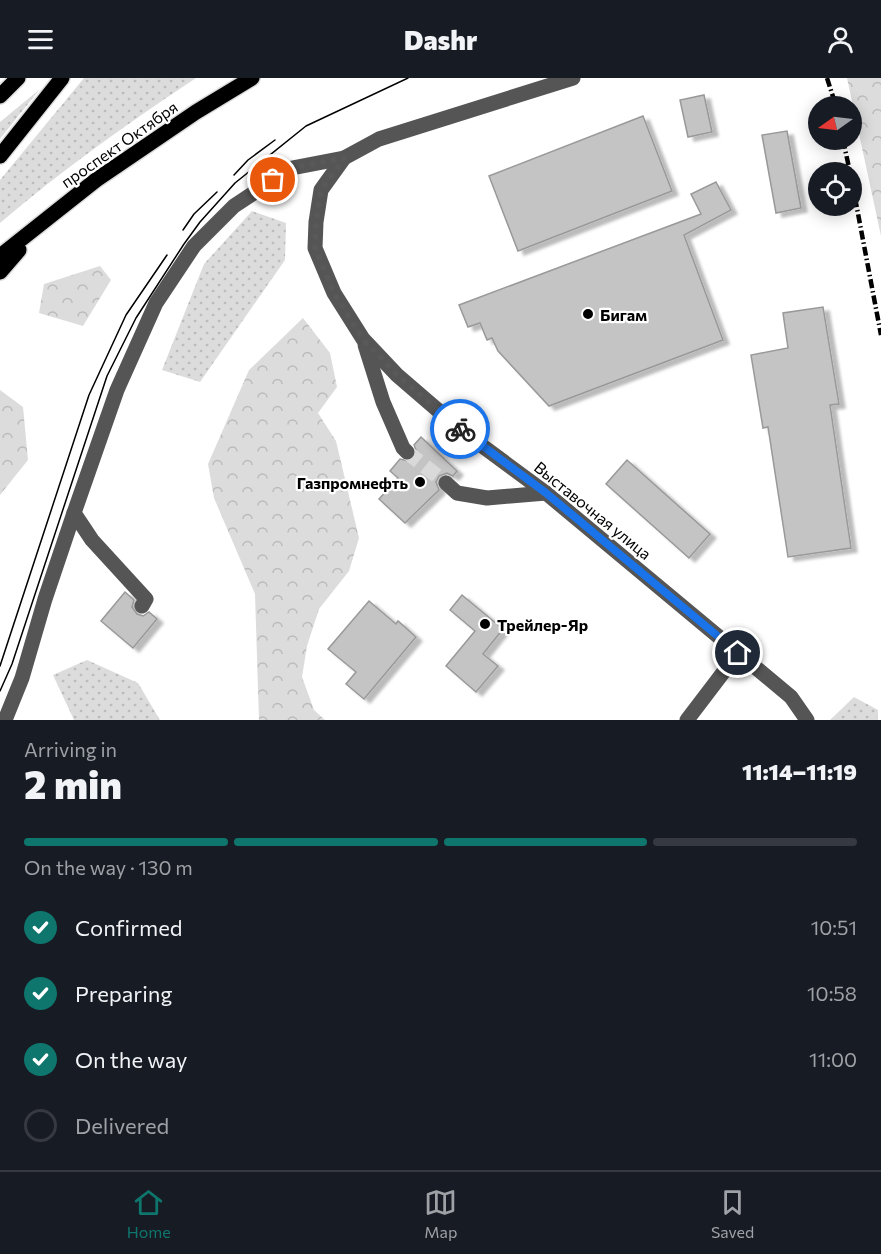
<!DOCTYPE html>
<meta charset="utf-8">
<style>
body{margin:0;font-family:Commissioner,sans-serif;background:#20242c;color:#f1f3f6;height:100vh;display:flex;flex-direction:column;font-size:22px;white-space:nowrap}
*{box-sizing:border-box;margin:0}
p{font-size:20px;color:#9ea1a6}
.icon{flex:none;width:33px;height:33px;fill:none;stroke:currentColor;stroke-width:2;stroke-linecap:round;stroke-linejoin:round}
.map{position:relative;height:642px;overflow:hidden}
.side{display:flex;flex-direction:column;background:#171b24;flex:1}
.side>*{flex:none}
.needle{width:39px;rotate:256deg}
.fabs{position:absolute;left:808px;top:18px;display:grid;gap:12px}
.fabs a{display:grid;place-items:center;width:54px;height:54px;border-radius:50%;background:#171b24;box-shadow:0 3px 15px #0003;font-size:30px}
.pin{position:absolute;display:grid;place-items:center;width:51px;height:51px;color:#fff;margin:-26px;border:3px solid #fff;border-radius:50%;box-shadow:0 2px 6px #0007}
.courier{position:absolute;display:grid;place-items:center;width:60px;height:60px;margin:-30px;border:4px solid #1a73e8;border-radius:50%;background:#fff;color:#222;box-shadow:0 2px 8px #0007}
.head em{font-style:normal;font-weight:800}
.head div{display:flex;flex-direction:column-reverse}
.head{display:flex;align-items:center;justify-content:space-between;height:102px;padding:0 24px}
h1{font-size:39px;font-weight:800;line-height:45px}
.bar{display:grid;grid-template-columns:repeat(4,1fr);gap:9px 6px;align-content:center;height:72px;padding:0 24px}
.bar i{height:8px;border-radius:4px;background:#363941}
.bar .current{background:#0f766e}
.bar p{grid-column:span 4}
ol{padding:0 24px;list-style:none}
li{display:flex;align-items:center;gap:18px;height:66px}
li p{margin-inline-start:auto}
li .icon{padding:6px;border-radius:50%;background:#0f766e;color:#fff;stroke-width:4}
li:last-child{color:#9ea1a6}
li i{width:33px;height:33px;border:3px solid #363941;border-radius:50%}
header{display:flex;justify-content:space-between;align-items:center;height:78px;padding:0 24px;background:#171b24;font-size:27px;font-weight:800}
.tab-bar{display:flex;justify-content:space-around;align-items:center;height:84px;border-top:2px solid #363941;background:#171b24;font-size:16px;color:#9ea1a6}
.tab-bar a{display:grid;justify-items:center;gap:3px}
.tab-bar .current{color:#0f766e}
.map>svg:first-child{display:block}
</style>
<header><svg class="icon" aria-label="menu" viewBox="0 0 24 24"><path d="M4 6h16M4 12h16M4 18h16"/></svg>Dashr<svg class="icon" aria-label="person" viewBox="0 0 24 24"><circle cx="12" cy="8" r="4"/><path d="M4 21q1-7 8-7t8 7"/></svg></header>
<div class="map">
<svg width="881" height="642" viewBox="0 0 881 642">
<defs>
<pattern id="green-dots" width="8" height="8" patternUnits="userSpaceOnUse" patternTransform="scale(1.5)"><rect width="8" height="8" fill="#dcdcdc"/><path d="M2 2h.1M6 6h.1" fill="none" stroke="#bbb" stroke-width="1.8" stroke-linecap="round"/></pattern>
<pattern id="forest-crowns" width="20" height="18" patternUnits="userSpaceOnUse" patternTransform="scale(1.5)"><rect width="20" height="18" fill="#dcdcdc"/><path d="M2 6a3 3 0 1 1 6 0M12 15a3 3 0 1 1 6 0" fill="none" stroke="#bbb"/></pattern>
<filter id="shadow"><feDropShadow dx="6" dy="4" stdDeviation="1.5" flood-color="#0004"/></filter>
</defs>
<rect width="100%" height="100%" fill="#fff"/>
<g fill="url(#green-dots)">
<path d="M 84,0 L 196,0 C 128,45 62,92 0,145 L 0,102 Z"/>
<polygon points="40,11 0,61 0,44"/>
<polygon points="252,133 286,145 285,182 200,304 162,292 204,186"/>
<polygon points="87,582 138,605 160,642 74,642 53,597"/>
<polygon points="854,619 878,632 878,642 830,642"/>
</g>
<g fill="url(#forest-crowns)">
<polygon points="847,0 881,0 881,158"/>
<polygon points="100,188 111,202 83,248 39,235 44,206"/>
<polygon points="303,240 330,275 337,309 318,335 336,363 359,460 349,493 319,531 307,568 302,599 314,632 325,642 259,642 255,516 214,420 208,386 249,292"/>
<polygon points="0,312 23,329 28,382 0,417"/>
</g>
<g fill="#c4c4c4" stroke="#999" stroke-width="1.5" filter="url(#shadow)">
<polygon points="704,17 712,54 688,59 680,22"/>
<polygon points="643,38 672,113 518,173 489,98"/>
<polygon points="787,53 801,130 776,135 762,57"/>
<polygon points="716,104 731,132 684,157 723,262 549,328 498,273 492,260 487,262 480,245 468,249 459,227 701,136 691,116"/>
<polygon points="823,229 839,326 830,327 851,470 788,479 768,349 763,350 751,277 788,270 783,235"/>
<polygon points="421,359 457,393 453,398 447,395 439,398 436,404 439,412 405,445 379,421 398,400 390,393 400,381 409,383 414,380 416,372 414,367"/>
<polygon points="627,382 710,456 689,480 606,406"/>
<polygon points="125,514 134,522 132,529 137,536 143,538 149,534 157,541 133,570 101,543"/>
<polygon points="462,517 503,551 483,576 498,588 476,614 446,588 475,553 450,532"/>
<polygon points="369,523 396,546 398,543 416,559 364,621 346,606 356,594 328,571"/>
</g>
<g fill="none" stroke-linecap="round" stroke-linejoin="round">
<polyline stroke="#d9d9d9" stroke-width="15" stroke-dasharray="15 8" stroke-linecap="butt" points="407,374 446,405"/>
<g stroke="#dbdbdb" stroke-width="18">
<g id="major">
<polyline points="0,18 18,0"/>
<polyline points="0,78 62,0"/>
<polyline points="0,178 96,102 196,34 252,0"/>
<polyline points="0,194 19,172"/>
</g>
</g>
<g stroke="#555" stroke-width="15">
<polyline points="573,0 379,61 344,80 321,112 316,144 315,170 334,215 363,261 397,297 462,353 546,415 791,619 807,642"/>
<polyline points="365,267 383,324 403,370 407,374"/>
<polyline points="446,405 457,415 487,420 546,415"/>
<polyline points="142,528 146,521 92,462 74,435 117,312 156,225 194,168 234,128 292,90 344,80"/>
<polyline points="5,642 22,600 45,521 74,435"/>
<polyline points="687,642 738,575"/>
</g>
<use href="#major" stroke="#000" stroke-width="15"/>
<g stroke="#000" stroke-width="1.5">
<polyline points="234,97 248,82 275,62"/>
<polyline points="183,152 194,136 217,114"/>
<polyline points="0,588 89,317 126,237 167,177"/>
<polyline points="0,613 12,586 107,298 136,240 184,166 200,144 235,105 306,48 408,0"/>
</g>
<g stroke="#000" stroke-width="4.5" stroke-dasharray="9 3 1.5 3" stroke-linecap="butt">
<polyline points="827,0 836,28"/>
<polyline points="843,62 850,94"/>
<polyline points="852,104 881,257"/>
</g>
</g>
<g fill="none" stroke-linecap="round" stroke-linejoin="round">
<polyline stroke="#595959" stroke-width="6" stroke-dasharray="0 10.8" points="273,102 292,90 344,80 321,112 316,144 315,170 334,215 363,261 397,297 460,351"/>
<polyline stroke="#1a73e8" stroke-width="8" points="460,351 546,415 738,575"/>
</g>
<g fill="#000" stroke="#fff" stroke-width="2">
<circle cx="588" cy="236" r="6"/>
<circle cx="420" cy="404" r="6"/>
<circle cx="485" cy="546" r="6"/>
</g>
<g text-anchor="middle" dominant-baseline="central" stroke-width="4.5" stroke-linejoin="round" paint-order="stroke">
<g font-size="16" fill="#000" stroke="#fff">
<text transform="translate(119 66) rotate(-35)">проспект Октября</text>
<text transform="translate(593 432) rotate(39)">Выставочная улица</text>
</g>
<g font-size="16" font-weight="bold" fill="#000" stroke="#fff" text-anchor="start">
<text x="600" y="236">Бигам</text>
<text x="408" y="404" text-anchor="end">Газпромнефть</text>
<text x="497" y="546">Трейлер-Яр</text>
</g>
</g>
</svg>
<div class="fabs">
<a><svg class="needle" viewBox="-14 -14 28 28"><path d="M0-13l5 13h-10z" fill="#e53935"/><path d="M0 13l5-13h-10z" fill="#9ea1a6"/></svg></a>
<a><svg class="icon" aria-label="locate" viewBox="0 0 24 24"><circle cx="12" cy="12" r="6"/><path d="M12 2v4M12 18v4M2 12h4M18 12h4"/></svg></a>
</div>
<div class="pin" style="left:273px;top:102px;background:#ea580c"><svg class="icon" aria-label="bag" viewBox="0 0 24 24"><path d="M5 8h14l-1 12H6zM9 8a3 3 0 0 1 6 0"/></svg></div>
<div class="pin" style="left:738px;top:575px;background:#1f2937"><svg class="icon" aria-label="home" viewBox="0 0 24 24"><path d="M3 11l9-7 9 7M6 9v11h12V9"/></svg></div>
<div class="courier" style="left:460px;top:351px"><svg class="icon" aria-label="bike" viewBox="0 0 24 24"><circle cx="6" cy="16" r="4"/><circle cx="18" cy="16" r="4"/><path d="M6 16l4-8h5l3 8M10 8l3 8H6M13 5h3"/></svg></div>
</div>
<section class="side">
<div class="head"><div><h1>2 min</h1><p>Arriving in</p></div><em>11:14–11:19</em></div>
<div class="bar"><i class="current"></i><i class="current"></i><i class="current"></i><i></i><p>On the way · 130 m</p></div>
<ol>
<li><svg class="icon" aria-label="check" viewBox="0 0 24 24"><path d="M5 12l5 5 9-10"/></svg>Confirmed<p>10:51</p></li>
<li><svg class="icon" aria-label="check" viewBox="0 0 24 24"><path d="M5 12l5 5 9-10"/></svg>Preparing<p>10:58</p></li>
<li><svg class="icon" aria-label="check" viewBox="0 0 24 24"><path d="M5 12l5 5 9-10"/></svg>On the way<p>11:00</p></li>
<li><i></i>Delivered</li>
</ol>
</section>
<nav class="tab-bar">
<a class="current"><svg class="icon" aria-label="home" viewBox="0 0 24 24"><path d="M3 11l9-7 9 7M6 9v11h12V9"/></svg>Home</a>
<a><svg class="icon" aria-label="map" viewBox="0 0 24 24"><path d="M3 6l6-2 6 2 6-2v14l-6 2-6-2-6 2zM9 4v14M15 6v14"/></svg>Map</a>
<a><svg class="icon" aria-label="saved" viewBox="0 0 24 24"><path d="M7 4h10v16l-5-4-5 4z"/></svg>Saved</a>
</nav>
